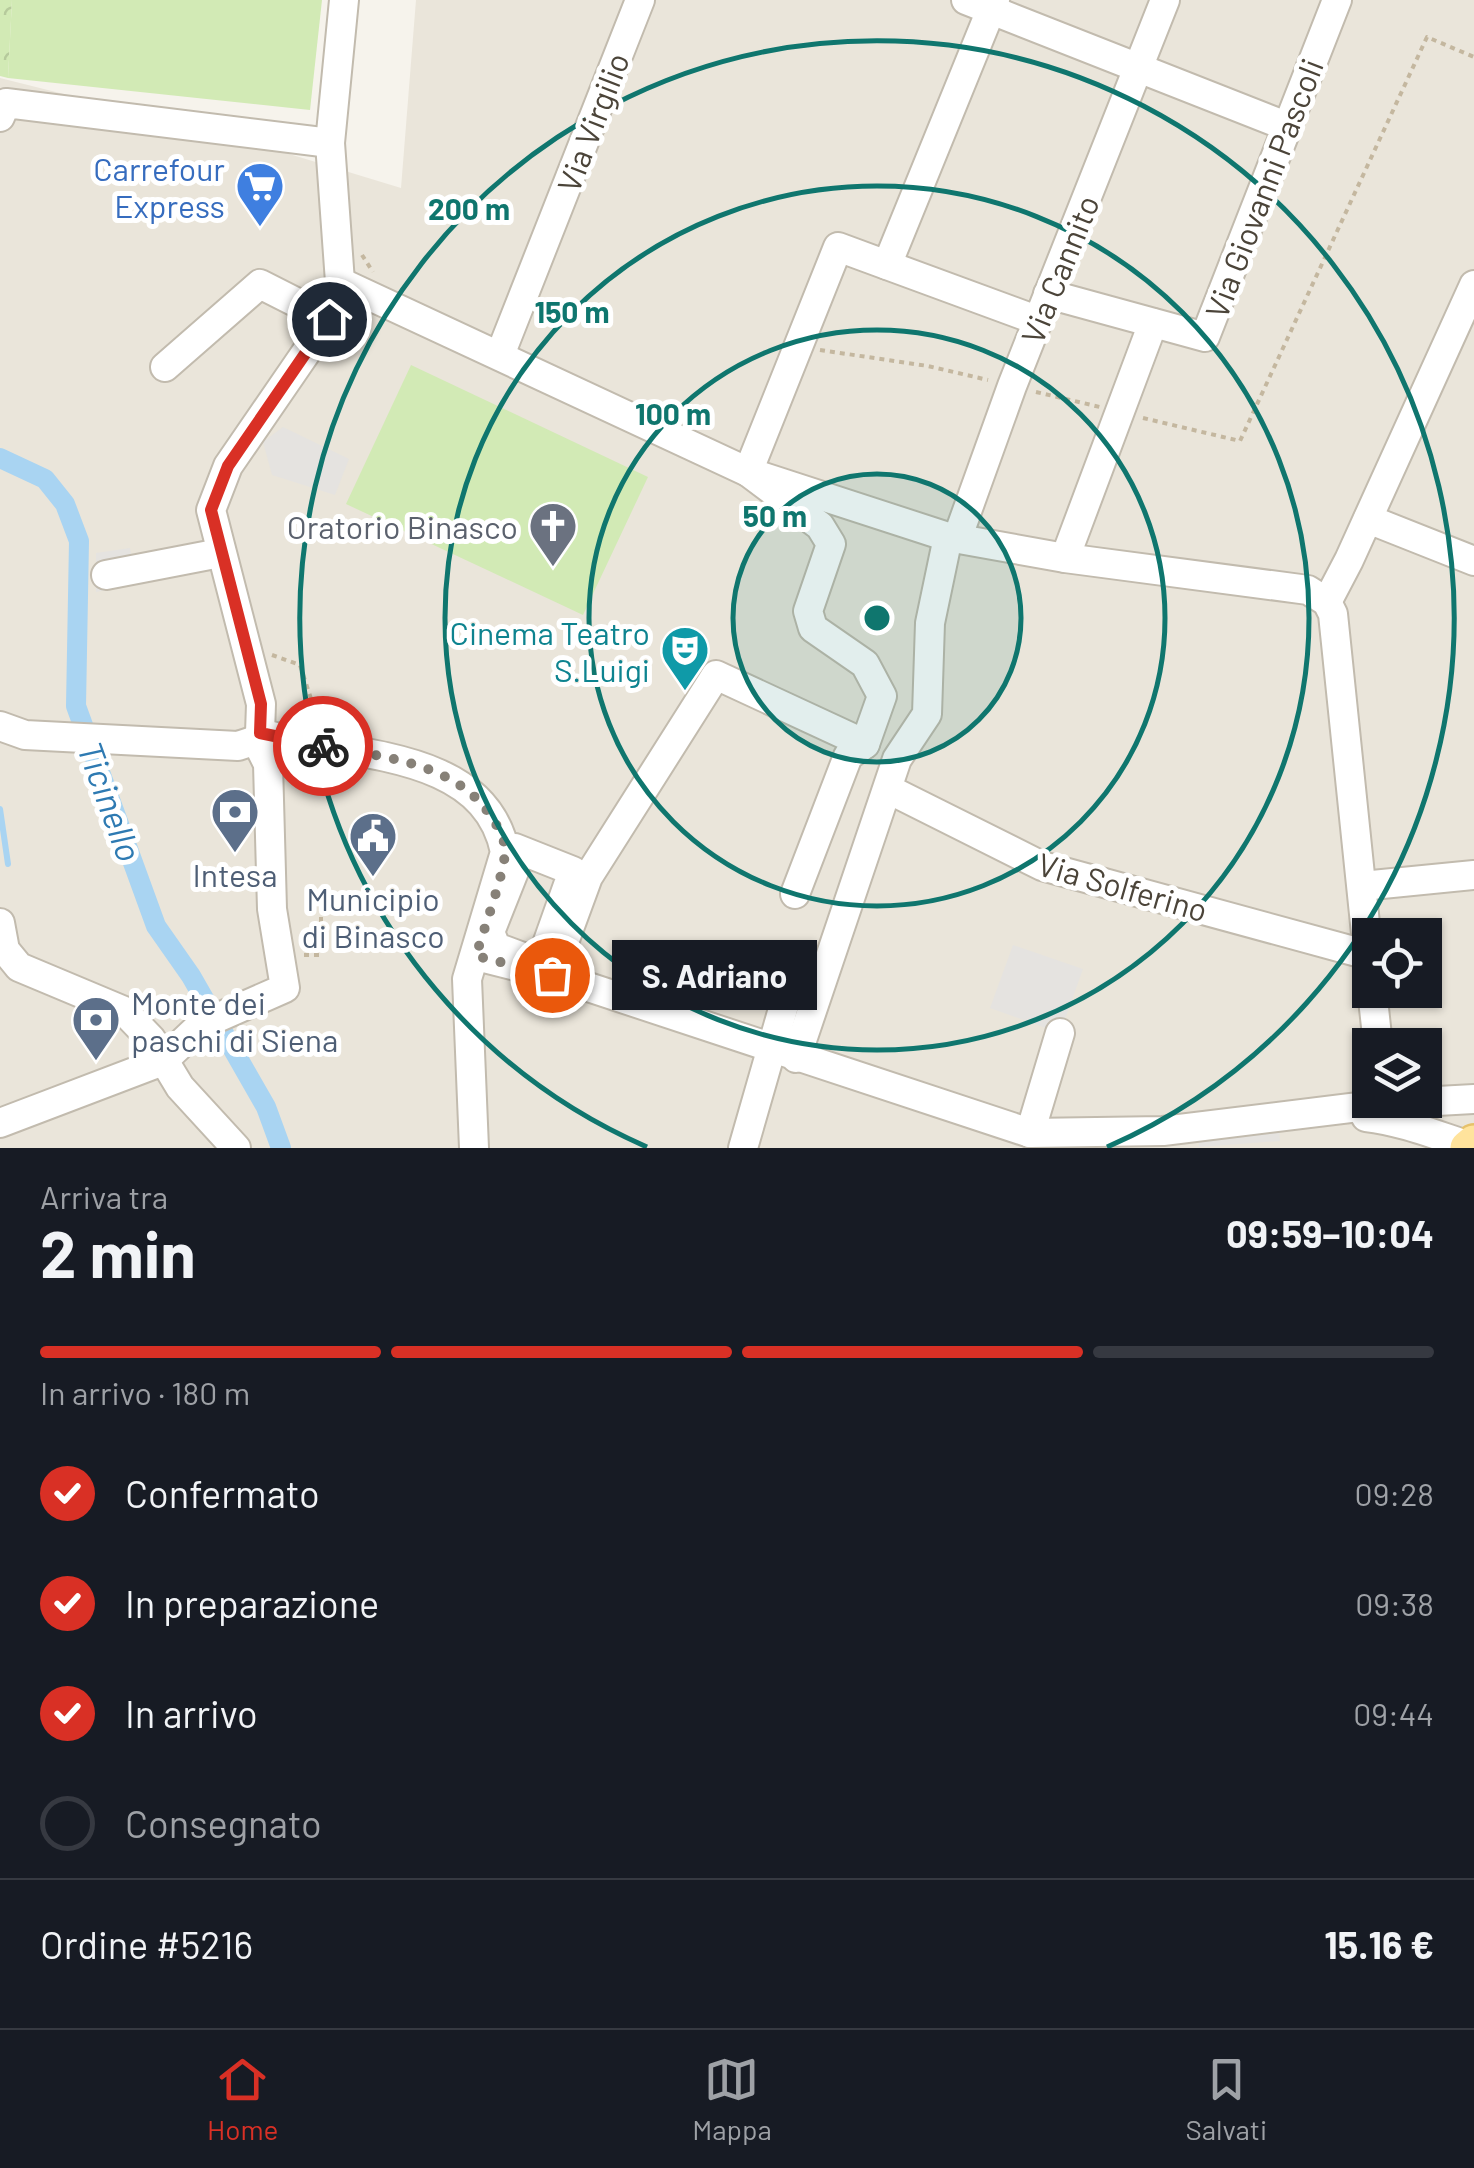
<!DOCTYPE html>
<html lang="it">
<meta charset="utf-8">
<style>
body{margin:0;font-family:Barlow,sans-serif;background:#20242c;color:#f1f3f6;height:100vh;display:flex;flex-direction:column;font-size:38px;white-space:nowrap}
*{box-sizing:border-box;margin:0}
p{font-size:32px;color:#9ea1a6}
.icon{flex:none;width:55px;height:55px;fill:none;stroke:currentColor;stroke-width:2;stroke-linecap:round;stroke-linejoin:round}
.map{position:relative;height:1148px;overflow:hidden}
.sheet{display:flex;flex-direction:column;background:#171b24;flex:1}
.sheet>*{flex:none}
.controls{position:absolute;left:1352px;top:918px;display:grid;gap:20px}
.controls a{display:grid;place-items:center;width:90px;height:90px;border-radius:0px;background:#171b24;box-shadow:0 2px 8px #0004;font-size:50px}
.pin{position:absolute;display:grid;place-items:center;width:85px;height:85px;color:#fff;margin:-42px;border:5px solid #fff;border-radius:50%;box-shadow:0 2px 10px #0007}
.courier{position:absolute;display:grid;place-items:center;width:100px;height:100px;margin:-50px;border:8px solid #d93025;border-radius:50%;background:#fff;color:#222;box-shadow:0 2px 12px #0007}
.bubble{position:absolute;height:70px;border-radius:0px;background:#171b24;box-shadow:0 2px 8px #0004;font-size:32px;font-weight:700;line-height:70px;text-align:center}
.headline em{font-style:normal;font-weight:700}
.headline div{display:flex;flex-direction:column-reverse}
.headline{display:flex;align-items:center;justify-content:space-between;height:170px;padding:0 40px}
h1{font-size:65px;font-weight:700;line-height:75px}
.bar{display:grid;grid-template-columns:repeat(4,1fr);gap:15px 10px;align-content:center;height:120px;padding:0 40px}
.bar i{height:12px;border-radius:8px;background:#363941}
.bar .on{background:#d93025}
.bar p{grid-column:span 4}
.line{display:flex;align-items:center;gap:25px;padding:0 40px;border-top:2px solid #363941}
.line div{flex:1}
ol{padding:0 40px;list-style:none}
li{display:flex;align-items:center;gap:30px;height:110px}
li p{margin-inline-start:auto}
li .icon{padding:10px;border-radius:50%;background:#d93025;color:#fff;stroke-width:4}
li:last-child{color:#9ea1a6}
li i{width:55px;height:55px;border:5px solid #363941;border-radius:50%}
.dock{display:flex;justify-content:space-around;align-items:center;height:140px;border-top:2px solid #363941;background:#171b24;font-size:28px;color:#9ea1a6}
.dock a{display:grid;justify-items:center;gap:5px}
.dock .on{color:#d93025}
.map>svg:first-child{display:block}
</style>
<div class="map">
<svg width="1474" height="1148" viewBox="0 0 1474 1148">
<defs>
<pattern id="forest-crowns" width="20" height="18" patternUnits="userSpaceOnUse" patternTransform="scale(2.5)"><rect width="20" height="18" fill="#d2eab5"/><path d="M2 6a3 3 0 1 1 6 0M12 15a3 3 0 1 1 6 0" fill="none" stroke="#b6ca9c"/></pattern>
</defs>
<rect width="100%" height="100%" fill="#f6f3ec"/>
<path fill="#eae5da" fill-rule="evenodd" d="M 416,0 L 1474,0 L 1474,1123 L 1441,1148 L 0,1148 L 0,78 L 227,135 L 401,188 ZM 1370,935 L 1425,935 L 1425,990 L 1370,990 ZM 1370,1045 L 1425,1045 L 1425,1100 L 1370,1100 Z"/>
<polygon fill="url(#forest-crowns)" points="0,0 12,0 8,78 0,76"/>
<g fill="#d2eab5">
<polygon points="12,0 322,0 310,110 8,78"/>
<polygon points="411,365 648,477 583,615 346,504"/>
</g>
<g fill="#e5e3e0">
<polygon points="283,427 349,459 335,495 272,475 263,442"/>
<polygon points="130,548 133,564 184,554 185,574 96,592 96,553"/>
<polygon points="1013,945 1083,969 1060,1033 990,1008"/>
<polygon points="1279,1127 1280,1141 1199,1147 1198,1133"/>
</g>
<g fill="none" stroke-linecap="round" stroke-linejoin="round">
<polyline stroke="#a9d4f2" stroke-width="6" points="0,809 8,864"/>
<polyline stroke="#a9d4f2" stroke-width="20" points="0,458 45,479 65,504 79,541 76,706 156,926 191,976 266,1107 281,1148"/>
<g stroke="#c2bbae" stroke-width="32">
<g id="minor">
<polyline points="966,0 1286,126"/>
<polyline points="0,117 6,103 330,143"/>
<polyline points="887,265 995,0"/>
<polyline points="340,282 748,472 948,537 1065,558 1308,590 1327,602 1333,614 1370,972"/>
<polyline points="1048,294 1205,337 1337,0"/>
<polyline points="500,355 640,0"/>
<polyline points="165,367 260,284 329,319"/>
<polyline points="1368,519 1474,561"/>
<polyline points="957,539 1012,386 1165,0"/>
<polyline points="1065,558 1153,323"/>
<polyline points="106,575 220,553"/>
<polyline points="1327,602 1349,560 1474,285"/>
<polyline points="0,726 25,735 238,746 256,740"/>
<path d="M 260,733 C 341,757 484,746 505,852 L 467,979 L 474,1148"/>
<polyline points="256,740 260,733 261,704 211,510 228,466 329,319 340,282 330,143 344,0"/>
<polyline points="888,789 1042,866 1368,955"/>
<polygon points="515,848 573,871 546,947 554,950 547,966 496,947 490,932 515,869"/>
<polyline points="1362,886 1474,875"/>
<polyline points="795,894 848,756 865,744 882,696 865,664 813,628 808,611 831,544 820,526 748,472 838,247 1039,321"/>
<polyline points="0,923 5,950 19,967 124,1011 151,1039 180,1087 236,1148"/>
<polyline points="476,956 552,975 1030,1133 1163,1131 1383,1104 1474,1099"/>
<polyline points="552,975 588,877 716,675 865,744"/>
<polyline points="1372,990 1378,1045"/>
<polyline points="796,1058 897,759 927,714 930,623 948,537"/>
<path d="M 1366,1117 C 1401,1121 1436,1135 1470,1146"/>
<polyline points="0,1123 163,1061 201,1025 285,988 272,909 268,764 256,740"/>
<polyline points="1030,1133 1060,1033"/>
<polyline points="743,1148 785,1002"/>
</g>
</g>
<g stroke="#e6c16a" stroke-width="40">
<polyline id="major" points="1468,1148 1474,1143"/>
</g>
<g stroke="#c4b79f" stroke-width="4" stroke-dasharray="5 5" stroke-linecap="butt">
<polyline points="362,255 373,272"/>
<polyline points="820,350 928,366 988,380"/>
<polyline points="1036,392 1100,407"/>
<polyline points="1143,418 1240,441 1427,37 1474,57"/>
<polyline points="272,655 300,665 319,723"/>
<polyline points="304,955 321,955 321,906"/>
</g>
<use href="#minor" stroke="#fff" stroke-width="28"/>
<use href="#major" stroke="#ffe39c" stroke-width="35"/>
</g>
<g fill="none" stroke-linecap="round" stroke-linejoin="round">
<path stroke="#878178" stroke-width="10" stroke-dasharray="0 18" d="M 323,746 C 380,756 456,763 490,815 C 497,826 505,837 505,851 C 505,872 483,931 476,956 L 552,975"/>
<polyline stroke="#d93025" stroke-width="12" points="323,746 260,733 261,704 211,510 228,466 329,319"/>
</g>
<circle cx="877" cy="618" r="144" fill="#0f766e" fill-opacity=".12"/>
<g fill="none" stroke="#0f766e" stroke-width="5">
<circle cx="877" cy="618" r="144"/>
<circle cx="877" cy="618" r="288"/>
<circle cx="877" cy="618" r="432"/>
<path d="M647 1147A577 577 0 1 1 1107 1147"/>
</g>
<defs>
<g id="supermarket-pin" transform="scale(2.5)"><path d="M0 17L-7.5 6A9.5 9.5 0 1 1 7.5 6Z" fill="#3f7fe0" stroke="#fff"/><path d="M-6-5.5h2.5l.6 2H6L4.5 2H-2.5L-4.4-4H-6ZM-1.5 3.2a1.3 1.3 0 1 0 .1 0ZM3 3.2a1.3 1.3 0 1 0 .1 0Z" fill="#fff"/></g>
<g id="church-pin" transform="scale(2.5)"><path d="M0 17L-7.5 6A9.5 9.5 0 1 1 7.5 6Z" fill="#6b7280" stroke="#fff"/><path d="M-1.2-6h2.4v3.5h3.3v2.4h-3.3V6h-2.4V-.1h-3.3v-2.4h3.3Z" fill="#fff"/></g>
<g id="theatre-pin" transform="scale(2.5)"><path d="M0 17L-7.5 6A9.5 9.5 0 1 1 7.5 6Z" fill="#0f9aa8" stroke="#fff"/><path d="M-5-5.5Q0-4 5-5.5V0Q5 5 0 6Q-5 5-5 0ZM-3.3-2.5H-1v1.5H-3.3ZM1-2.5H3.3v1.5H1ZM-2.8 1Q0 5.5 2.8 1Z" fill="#fff"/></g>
<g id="bank-pin" transform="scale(2.5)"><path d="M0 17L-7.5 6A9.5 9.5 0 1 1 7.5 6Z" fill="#5c6f8a" stroke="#fff"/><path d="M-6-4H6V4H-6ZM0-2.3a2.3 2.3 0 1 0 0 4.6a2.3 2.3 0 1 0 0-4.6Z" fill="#fff"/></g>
<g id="civic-pin" transform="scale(2.5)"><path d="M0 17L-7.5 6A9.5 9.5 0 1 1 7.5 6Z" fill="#5c6f8a" stroke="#fff"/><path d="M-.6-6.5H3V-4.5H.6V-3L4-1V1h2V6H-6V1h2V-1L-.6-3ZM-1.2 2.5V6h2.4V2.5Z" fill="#fff"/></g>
</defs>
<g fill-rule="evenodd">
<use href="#supermarket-pin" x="260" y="186"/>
<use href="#church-pin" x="553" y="526"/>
<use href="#theatre-pin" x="685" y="650"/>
<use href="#bank-pin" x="235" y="812"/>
<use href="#civic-pin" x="373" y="836"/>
<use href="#bank-pin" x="96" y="1020"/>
</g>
<g text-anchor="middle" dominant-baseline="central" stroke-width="10" stroke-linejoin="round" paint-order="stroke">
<g font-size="32" fill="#4b4439" stroke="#fff">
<text transform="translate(592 122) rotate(-69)">Via Virgilio</text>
<text transform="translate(1263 188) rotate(-69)">Via Giovanni Pascoli</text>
<text transform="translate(1059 269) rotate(-68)">Via Cannito</text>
<text transform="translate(1123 886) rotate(16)">Via Solferino</text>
</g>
<g font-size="32" fill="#366cbe" stroke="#fff" text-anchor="end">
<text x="225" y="168">Carrefour<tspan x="225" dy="37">Express</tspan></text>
</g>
<g font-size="32" fill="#5b616d" stroke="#fff" text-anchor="end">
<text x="518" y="526">Oratorio Binasco</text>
</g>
<g font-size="32" fill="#0d838f" stroke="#fff" text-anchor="end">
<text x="650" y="632">Cinema Teatro<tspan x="650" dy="37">S.Luigi</tspan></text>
</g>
<g font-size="32" fill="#4e5e75" stroke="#fff">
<text x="235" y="874">Intesa</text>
<text x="373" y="898">Municipio<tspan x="373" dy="37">di Binasco</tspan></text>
<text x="131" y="1002" text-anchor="start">Monte dei<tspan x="131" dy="37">paschi di Siena</tspan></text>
</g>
<g font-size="35" font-style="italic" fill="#2e7ab2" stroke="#fff">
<text transform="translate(111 801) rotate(70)">Ticinello</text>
</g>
</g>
<circle cx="877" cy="618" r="15" fill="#0f766e" stroke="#fff" stroke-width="5"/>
<g font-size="30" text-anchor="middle" font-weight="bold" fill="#0f766e" stroke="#fff" stroke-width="10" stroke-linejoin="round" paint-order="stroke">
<text x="469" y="220">200 m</text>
<text x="572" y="323">150 m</text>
<text x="673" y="425">100 m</text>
<text x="775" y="527">50 m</text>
</g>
</svg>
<div class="controls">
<a><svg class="icon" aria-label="locate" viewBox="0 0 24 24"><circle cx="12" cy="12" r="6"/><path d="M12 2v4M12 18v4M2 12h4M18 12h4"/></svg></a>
<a><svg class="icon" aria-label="layers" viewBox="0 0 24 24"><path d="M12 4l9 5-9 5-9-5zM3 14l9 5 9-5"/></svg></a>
</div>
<div class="pin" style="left:552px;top:975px;background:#ea580c"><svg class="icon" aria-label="bag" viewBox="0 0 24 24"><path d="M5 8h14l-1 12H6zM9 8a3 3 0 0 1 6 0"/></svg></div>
<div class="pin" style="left:329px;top:319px;background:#1f2937"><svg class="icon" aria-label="home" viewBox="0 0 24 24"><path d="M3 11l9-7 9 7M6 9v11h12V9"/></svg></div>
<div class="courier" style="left:323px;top:746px"><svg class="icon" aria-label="bike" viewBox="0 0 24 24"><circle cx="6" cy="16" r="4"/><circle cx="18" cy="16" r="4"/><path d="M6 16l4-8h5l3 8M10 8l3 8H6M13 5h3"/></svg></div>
<div class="bubble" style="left:612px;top:940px;width:205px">S. Adriano</div>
</div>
<section class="sheet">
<div class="headline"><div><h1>2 min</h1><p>Arriva tra</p></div><em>09:59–10:04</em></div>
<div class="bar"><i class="on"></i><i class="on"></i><i class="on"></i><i></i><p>In arrivo · 180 m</p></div>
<ol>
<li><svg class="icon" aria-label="check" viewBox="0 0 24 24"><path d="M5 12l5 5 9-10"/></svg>Confermato<p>09:28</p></li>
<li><svg class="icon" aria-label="check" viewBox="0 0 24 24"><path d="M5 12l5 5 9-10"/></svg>In preparazione<p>09:38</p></li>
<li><svg class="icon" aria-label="check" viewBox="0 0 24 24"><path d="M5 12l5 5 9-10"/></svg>In arrivo<p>09:44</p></li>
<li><i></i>Consegnato</li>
</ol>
<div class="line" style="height:130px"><div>Ordine #5216</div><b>15.16 €</b></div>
</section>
<nav class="dock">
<a class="on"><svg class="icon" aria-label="home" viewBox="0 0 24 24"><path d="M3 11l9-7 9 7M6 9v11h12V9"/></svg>Home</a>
<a><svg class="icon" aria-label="map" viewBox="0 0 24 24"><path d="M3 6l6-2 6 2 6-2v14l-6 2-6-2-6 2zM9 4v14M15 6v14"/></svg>Mappa</a>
<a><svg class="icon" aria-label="saved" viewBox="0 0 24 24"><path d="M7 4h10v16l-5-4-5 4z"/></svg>Salvati</a>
</nav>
